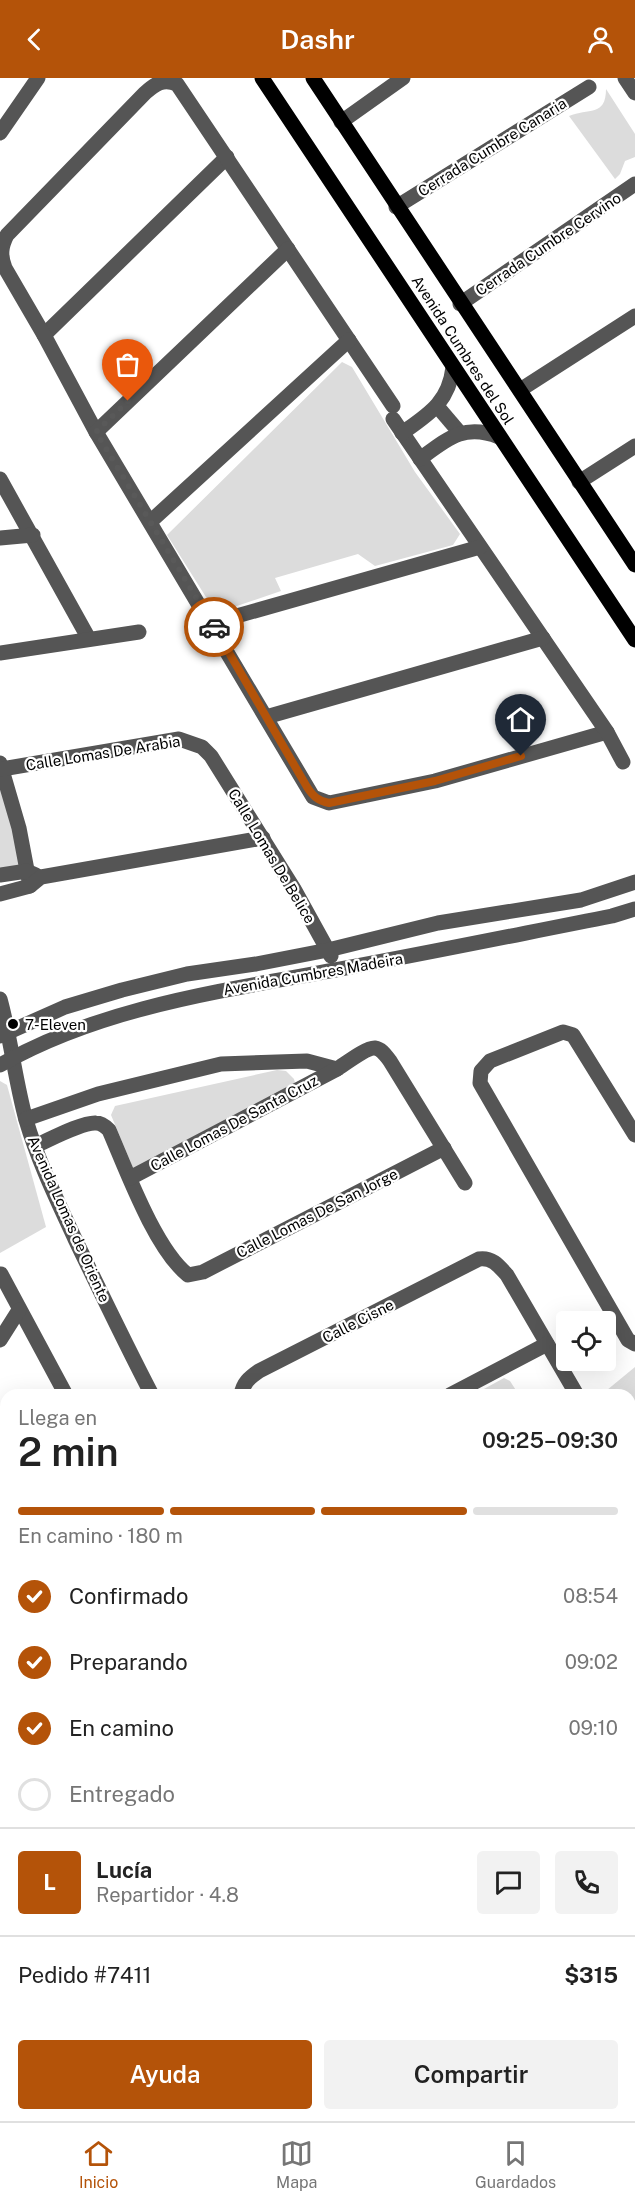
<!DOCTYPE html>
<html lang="es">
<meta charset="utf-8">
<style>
body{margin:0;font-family:"Public Sans",sans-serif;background:#f2f2f2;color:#222;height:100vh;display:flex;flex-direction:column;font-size:22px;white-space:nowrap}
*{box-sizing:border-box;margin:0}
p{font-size:20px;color:#767676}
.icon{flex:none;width:33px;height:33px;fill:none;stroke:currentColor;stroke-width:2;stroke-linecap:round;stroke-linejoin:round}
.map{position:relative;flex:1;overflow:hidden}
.side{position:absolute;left:0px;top:1311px;width:636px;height:732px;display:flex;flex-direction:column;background:#fff;border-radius:18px 18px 0 0;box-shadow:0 6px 24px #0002}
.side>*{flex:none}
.tools{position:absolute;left:556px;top:1233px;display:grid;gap:12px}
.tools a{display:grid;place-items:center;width:60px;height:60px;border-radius:6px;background:#fff;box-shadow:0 6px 24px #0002;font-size:30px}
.pin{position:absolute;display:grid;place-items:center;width:51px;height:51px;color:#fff;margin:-62px -26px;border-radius:50% 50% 50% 0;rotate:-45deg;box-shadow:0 0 6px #0007}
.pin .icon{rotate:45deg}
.courier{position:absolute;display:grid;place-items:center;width:60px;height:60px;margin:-30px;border:4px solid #b45309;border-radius:50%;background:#fff;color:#222;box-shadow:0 2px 8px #0007}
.head em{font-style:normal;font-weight:600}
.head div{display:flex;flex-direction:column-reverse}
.head{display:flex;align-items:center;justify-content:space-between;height:102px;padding:0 18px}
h1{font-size:39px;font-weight:600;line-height:45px}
.bar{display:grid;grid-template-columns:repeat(4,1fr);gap:9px 6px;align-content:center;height:72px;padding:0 18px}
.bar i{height:8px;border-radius:4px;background:#e0e0e0}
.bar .on{background:#b45309}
.bar p{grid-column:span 4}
.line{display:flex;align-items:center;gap:15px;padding:0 18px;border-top:2px solid #e0e0e0}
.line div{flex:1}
.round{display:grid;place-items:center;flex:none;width:63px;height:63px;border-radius:6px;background:#f2f2f2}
ol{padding:0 18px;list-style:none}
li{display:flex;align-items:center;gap:18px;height:66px}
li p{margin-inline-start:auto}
li .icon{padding:6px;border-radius:50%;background:#b45309;color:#fff;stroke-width:4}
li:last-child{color:#767676}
li i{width:33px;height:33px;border:3px solid #e0e0e0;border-radius:50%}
.button{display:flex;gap:12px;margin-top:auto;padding:12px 18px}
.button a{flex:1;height:69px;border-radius:6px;background:#b45309;color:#fff;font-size:24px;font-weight:600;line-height:69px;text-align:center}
.button a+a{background:#f2f2f2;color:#222}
header{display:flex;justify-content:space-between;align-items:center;height:78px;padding:0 18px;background:#b45309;color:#fff;font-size:27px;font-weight:600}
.tab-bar{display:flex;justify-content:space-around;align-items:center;height:84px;border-top:2px solid #e0e0e0;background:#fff;font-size:16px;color:#767676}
.tab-bar a{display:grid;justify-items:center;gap:3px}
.tab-bar .on{color:#b45309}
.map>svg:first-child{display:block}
</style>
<header><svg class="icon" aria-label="back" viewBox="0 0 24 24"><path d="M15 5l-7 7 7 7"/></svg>Dashr<svg class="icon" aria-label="person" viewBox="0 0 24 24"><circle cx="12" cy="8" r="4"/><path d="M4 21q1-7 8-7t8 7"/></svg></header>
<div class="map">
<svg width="635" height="2043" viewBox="0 0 635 2043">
<rect width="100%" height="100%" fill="#fff"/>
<g fill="#dcdcdc">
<path d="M 606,11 L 635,56 L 635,79 L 625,83 L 620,96 L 615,101 L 569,38 C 588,30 606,39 606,11 Z"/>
<polygon points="342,284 352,289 415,394 460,456 453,467 375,488 358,476 275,500 281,513 216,535 167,457"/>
<polygon points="0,685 27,793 0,797"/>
<polygon points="277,992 286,993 294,1001 297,1012 134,1092 111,1037 115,1028"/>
<polygon points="0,1003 7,1007 46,1149 0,1175"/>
<polygon points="635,1289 635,1401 630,1392 630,1317 601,1317"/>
<polygon points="504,1300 510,1303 519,1317 473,1317"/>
<polygon points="0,1642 6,1660 6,1861 0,1855"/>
<polygon points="137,2037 290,2037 296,2043 139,2043"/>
</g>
<g fill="#a3a3a3">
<polygon points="0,1742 6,1752 6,1800 0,1790"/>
<polygon points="194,2037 225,2037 228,2043 198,2043"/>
</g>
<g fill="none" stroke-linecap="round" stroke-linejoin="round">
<g stroke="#777" stroke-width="3" stroke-dasharray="1.5 3" stroke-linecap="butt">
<polyline points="0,1697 6,1718"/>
<polyline points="0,1806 6,1826"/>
<polyline points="170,2037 171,2043"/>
<polyline points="260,2037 268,2043"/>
<polyline points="355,2037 358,2043"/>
</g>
<g stroke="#555" stroke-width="15">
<polyline points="625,0 635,15"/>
<polyline points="341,44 403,0"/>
<polyline points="0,55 38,0"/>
<polyline points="396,129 589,9"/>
<polyline points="460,226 635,106"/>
<polyline points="44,257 227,79"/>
<polyline points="520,312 635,238"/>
<path d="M 393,328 L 177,6 C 163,0 155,6 145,15 L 7,157 C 1,169 0,177 5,190 L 44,257 L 96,354 L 313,719 L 329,725 L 435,703 L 607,654"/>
<polyline points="437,328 460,355"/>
<polyline points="393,341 607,654 623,684"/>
<polyline points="96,354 288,171"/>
<path d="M 402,355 C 429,336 449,324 453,289"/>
<path d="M 420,381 C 447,361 464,345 499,359"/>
<polyline points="0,401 89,561"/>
<polyline points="579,404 635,368"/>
<polyline points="150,444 349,262"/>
<polyline points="0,460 33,457"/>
<polyline points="212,545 480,469"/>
<polyline points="0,575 139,554"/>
<polyline points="266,639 543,560"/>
<polyline points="0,685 19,750 30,808"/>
<polyline points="2,691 179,661 202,669 211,678 294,811 331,878"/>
<polyline points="0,797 27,793 36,797"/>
<polyline points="0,816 30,808 41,799 263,760"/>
<path d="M 0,921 C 11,961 15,1002 26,1042 C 38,1083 57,1122 75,1161 C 100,1213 125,1265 152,1317"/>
<polyline points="0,958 65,929 122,912 187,896 256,886 328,872 438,845 581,822 635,804"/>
<path d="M 0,987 C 102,929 221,913 335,892 C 428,875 520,856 612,838 L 635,831"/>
<polyline points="26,1041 98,1016 221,986 307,983 337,991"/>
<polyline points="635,1057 573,957 563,954 490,983 481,993 480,1005 628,1262 635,1266"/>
<path d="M 35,1068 C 49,1062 82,1044 96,1045 C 101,1045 105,1048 109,1052 C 126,1091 155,1171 188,1197 L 203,1194 L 444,1070"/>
<path d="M 130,1100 L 337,991 C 345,986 367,969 375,970 C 382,971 386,978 390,983 L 465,1105"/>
<polyline points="1,1196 66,1317"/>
<polyline points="0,1262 19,1232"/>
<path d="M 241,1317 C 243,1305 249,1300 259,1293 L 479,1181 C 492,1179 499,1188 507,1197 L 577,1317"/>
<polyline points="450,1317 547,1266"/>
<polyline points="0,1351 6,1352"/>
<polyline points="630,1409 635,1419"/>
<polyline points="0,1466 6,1468"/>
<polyline points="630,1499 635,1496"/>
<polyline points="630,1528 635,1525"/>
<polyline points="0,1585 6,1586"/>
<polyline points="0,1619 6,1637"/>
<polyline points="630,1651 635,1648"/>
<polyline points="0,1867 6,1873"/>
<polyline points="630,1933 635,1931"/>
<polyline points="118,2037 121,2043"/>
<polyline points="299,2037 305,2043"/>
<polyline points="409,2037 437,2043"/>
<polyline points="531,2037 533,2043"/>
<polyline points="556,2037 561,2043"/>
</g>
<g stroke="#000" stroke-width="15">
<polyline points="262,0 635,562"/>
<polyline points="313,0 635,487"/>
</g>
</g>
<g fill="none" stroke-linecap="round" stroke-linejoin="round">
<polyline stroke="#595959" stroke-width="6" stroke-dasharray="0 10.8" points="128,323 96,354 214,549"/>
<path stroke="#b45309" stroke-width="8" d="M 214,549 L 307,709 C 313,718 318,723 329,725 L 435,703 L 521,678"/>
</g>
<circle fill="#000" stroke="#fff" stroke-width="2" cx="13" cy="946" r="6"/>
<g text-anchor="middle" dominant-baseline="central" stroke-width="4.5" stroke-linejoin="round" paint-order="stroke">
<g font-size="15" fill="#000" stroke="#fff">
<text transform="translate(492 69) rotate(-32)">Cerrada Cumbre Canaria</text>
<text transform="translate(548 166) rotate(-34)">Cerrada Cumbre Cervino</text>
<text transform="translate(463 272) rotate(57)">Avenida Cumbres del Sol</text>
<text transform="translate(103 675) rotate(-9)">Calle Lomas De Arabia</text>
<text transform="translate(272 778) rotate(59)">Calle Lomas De Belice</text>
<text transform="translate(313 896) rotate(-10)">Avenida Cumbres Madeira</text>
<text transform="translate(234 1045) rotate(-28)">Calle Lomas De Santa Cruz</text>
<text transform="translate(317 1135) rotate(-27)">Calle Lomas De San Jorge</text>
<text transform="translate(69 1141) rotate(66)">Avenida Lomas de Oriente</text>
<text transform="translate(358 1243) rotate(-27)">Calle Cisne</text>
</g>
<g font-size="15" fill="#000" stroke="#fff" text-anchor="start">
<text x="25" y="946">7-Eleven</text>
</g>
</g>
</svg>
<div class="tools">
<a><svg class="icon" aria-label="locate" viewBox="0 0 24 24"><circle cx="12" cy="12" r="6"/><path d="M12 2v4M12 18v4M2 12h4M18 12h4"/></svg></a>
</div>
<div class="pin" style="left:128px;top:323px;background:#ea580c"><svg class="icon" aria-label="bag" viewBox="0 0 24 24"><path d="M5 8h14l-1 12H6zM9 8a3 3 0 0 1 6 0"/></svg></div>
<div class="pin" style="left:521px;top:678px;background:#1f2937"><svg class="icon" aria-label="home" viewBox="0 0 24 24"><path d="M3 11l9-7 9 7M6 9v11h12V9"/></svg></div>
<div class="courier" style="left:214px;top:549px"><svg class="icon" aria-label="car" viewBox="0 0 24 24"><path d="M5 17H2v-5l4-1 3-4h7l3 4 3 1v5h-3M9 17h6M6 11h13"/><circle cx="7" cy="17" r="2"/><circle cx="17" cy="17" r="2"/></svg></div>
<section class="side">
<div class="head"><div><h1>2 min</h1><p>Llega en</p></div><em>09:25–09:30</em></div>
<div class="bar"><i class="on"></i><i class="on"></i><i class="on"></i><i></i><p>En camino · 180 m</p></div>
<ol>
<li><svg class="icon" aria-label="check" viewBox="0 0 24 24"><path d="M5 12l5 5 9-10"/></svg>Confirmado<p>08:54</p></li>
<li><svg class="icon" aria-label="check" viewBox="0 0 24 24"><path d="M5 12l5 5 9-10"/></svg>Preparando<p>09:02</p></li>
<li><svg class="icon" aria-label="check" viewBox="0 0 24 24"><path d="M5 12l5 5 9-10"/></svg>En camino<p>09:10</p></li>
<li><i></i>Entregado</li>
</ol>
<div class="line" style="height:108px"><b class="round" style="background:#b45309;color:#fff">L</b><div><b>Lucía</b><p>Repartidor · 4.8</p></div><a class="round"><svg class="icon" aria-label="chat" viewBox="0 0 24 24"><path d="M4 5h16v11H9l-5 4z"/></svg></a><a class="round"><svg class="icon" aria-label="phone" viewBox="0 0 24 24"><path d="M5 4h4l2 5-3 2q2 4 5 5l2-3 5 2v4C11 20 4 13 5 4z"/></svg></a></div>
<div class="line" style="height:78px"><div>Pedido #7411</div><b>$315</b></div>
<div class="button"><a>Ayuda</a><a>Compartir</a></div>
</section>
</div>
<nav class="tab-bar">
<a class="on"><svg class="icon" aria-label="home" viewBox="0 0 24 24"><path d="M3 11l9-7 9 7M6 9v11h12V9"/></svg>Inicio</a>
<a><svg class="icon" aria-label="map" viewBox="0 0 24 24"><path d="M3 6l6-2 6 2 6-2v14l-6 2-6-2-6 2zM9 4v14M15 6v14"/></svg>Mapa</a>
<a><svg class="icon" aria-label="saved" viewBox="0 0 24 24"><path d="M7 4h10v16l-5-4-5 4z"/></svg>Guardados</a>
</nav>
